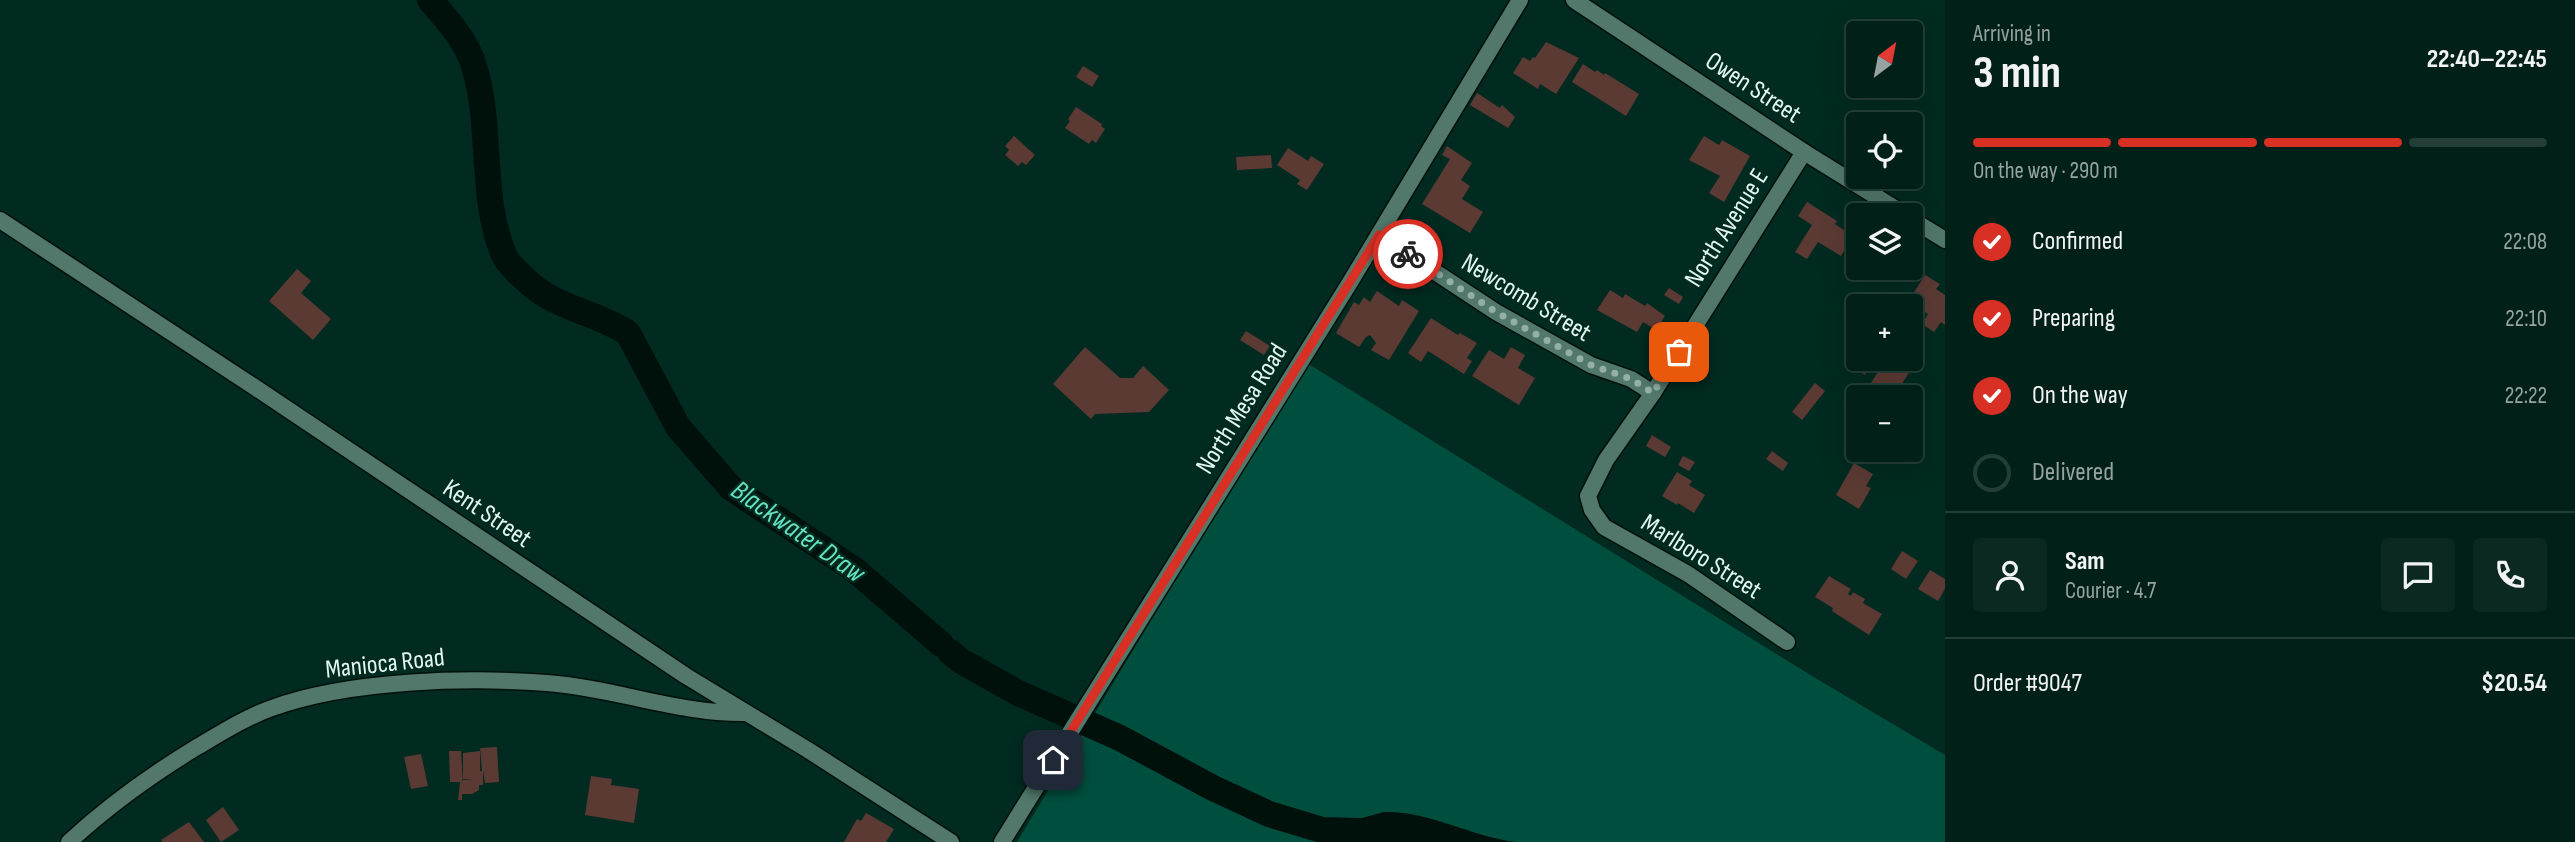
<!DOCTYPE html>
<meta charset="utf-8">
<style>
body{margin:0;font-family:"Sofia Sans Condensed",sans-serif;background:#0b2821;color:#f1f3f6;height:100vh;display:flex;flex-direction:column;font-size:26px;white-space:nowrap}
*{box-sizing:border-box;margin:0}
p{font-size:23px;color:#96a3a2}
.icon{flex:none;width:38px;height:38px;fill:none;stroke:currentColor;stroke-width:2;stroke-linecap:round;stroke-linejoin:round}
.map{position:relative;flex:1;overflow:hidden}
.panel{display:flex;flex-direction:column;background:#012018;width:630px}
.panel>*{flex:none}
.needle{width:46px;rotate:32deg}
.controls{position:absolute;left:1846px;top:21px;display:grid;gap:14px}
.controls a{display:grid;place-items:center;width:77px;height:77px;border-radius:7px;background:#012018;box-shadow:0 7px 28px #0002,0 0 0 2px #233e37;font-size:35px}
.pin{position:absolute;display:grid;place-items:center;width:60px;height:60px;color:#fff;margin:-30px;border-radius:14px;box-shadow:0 4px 10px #0006}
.courier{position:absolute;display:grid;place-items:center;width:70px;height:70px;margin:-35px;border:5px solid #d93025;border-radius:50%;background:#fff;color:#222;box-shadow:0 2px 9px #0007}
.head em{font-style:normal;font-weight:700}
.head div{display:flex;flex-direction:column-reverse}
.head{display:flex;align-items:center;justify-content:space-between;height:119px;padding:0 28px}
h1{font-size:46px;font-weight:700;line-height:52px}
.bar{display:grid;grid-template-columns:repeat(4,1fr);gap:10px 7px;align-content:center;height:84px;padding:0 28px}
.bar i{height:9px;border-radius:5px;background:#233e37}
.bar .selected{background:#d93025}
.bar p{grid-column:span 4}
.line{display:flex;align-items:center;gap:18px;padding:0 28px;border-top:2px solid #233e37}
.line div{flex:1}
.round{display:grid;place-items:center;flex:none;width:74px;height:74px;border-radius:7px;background:#0b2821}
ol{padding:0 28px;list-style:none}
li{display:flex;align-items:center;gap:21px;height:77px}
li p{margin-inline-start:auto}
li .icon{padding:7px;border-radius:50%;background:#d93025;color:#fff;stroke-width:4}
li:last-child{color:#96a3a2}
li i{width:38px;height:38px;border:4px solid #233e37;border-radius:50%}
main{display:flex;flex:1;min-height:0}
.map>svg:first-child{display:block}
</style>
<main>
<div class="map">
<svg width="1945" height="842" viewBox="0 0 1945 842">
<rect width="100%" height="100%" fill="#012a20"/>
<polygon fill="#004f3e" points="1307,363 1812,676 1945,755 1945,842 1017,842"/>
<path fill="#00100a" d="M 1384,812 C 1431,811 1471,837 1517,842 L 1361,842 L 1358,835 L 1362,818 Z"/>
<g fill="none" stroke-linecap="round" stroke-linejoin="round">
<g stroke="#00100a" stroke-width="26">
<path d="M 430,0 C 447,19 467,42 474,66 C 493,127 479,196 504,255 C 508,264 518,273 525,279 C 553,308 596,312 628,333 L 678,427 L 731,488 L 855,570 L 941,644"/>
<polyline points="950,652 961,661 1018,693 1120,738 1213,788 1269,814 1322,830 1360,831 1395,842"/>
</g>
</g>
<g fill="#5b3a34">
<polygon points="1546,42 1579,58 1556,94 1540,84 1538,89 1513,73 1523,57 1530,61 1533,57 1535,58"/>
<polygon points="1583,64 1595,72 1597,70 1604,75 1605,73 1639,94 1626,116 1572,82"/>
<polygon points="1083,66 1099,76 1092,87 1076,77"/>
<polygon points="1477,93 1500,108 1502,105 1515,117 1508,128 1470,105"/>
<polygon points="1076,107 1102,124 1101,126 1105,129 1096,143 1092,140 1089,144 1065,128 1070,121 1068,119"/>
<polygon points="1014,136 1035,155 1026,165 1022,162 1018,166 1005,155 1009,150 1005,146"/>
<polygon points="1704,136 1719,145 1722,140 1750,156 1724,202 1709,193 1720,176 1689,160"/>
<polygon points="1447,146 1472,163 1461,180 1470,186 1462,199 1483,212 1470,233 1422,204 1450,159 1442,155"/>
<polygon points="1288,148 1308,161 1311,156 1324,164 1307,190 1297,184 1300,180 1277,165"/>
<polygon points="1271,155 1272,168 1237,170 1236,157"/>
<polygon points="1807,202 1837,221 1835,224 1853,236 1841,256 1818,242 1807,259 1795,252 1812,225 1798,216"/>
<polygon points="297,269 311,281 301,293 331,319 313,340 269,301"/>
<polygon points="1925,275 1940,284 1936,289 1945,295 1945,325 1941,322 1934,332 1922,324 1928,314 1908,302"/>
<polygon points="1669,288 1683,297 1679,304 1664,295"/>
<polygon points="1610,290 1623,298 1625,294 1645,306 1647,303 1665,316 1656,330 1643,322 1637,332 1597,310"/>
<polygon points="1377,291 1399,306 1402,300 1419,311 1389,360 1371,350 1376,343 1370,335 1366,337 1359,347 1336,333 1354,302 1359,305 1364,297 1370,302"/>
<polygon points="1431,318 1458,335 1460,333 1477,343 1467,358 1472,361 1464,374 1428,351 1421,362 1408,353"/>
<polygon points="1246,331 1270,346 1264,355 1240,340"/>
<polygon points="1085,347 1120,378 1133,378 1143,366 1169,390 1149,412 1095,414 1091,419 1053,384"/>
<polygon points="1511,347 1525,355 1518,368 1535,378 1519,405 1472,376 1489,350 1504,359"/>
<polygon points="1911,358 1916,361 1894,397 1871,383 1886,359"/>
<polygon points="1863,359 1872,362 1865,375 1856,370"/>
<polygon points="1815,383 1825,391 1802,420 1792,412"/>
<polygon points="1652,435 1671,447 1665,457 1646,446"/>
<polygon points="1772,451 1788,463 1783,471 1766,459"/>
<polygon points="1683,456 1695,462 1689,471 1678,465"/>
<polygon points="1854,463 1873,474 1866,486 1871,488 1859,509 1836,495"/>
<polygon points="1677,472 1692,481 1689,485 1705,495 1694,513 1678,503 1677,505 1662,496"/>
<polygon points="1902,551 1918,561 1906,579 1891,569"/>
<polygon points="1930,570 1945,579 1945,589 1938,601 1918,589"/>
<polygon points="1829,576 1851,589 1848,594 1851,596 1853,592 1865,599 1863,603 1882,614 1869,635 1832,611 1833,608 1815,597"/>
<polygon points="497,747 499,782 485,783 483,771 483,785 479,785 479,790 472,794 462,794 462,800 458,800 460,782 450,782 449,751 461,751 463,784 463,780 473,780 463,779 463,753 480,751 480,771 482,771 480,748"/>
<polygon points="421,754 428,786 411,789 404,757"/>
<polygon points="591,776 612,779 611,785 639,789 634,823 585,815"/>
<polygon points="223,807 239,830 221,842 206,820"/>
<polygon points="866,813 894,829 886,842 844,842 857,819 861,821"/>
<polygon points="189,822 204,842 163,842 161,840"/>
</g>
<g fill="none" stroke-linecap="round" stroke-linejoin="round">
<g stroke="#00110a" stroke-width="19">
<g id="minor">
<polyline points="1574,0 1804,152 1906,215"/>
<polyline points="1911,219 1945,240"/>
<polyline points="0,220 253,386 686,676 808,750 951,842"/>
<polyline points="1379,235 1496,312 1591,365 1631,379 1653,393"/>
<polyline points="1787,642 1688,574 1604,527 1592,510 1588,496 1606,460 1653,393 1804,152"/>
<path d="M 69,842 C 109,805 151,775 197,747 C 221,733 246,717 272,708 C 349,680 466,677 547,683 C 615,688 678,714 746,713"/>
<polyline points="1002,842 1349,284 1520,0"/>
</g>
</g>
<use href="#minor" stroke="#51786b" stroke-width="16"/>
</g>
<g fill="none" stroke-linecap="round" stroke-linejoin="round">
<polyline stroke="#93afa7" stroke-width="7" stroke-dasharray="0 12.6" points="1408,254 1496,312 1591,365 1631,379 1653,393 1679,352"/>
<polyline stroke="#d93025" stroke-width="9" points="1053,760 1379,235 1408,254"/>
</g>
<g text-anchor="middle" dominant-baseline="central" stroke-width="5" stroke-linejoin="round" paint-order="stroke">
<g font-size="26" fill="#e2f7ef" stroke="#012a20">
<text transform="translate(1753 88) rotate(33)">Owen Street</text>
<text transform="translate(1727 228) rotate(-58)">North Avenue E</text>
<text transform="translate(1526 298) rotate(31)">Newcomb Street</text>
<text transform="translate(1242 409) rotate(-58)">North Mesa Road</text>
<text transform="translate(487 514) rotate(34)">Kent Street</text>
<text transform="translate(1701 557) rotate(32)">Marlboro Street</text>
<text transform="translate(385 664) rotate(-6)">Manioca Road</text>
</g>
<g font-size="28" font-style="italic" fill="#65e2be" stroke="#012a20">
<text transform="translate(798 532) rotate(35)">Blackwater Draw</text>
</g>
</g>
</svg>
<div class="controls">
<a><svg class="needle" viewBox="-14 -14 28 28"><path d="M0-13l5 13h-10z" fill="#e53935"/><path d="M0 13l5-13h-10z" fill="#96a3a2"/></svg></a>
<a><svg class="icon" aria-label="locate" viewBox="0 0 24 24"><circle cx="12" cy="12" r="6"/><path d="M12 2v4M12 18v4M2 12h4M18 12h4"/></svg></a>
<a><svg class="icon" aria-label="layers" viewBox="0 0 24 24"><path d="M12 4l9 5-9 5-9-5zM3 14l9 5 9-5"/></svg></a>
<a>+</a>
<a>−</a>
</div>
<div class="pin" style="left:1679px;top:352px;background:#ea580c"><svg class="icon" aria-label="bag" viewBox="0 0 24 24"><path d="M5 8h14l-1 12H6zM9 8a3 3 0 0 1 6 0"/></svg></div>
<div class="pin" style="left:1053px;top:760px;background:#1f2937"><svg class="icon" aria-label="home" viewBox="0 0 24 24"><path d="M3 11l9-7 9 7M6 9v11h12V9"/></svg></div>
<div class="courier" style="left:1408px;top:254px"><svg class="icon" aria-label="bike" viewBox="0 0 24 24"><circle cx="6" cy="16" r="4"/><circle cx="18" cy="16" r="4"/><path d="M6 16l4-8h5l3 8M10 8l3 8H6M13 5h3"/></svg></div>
</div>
<section class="panel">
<div class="head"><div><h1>3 min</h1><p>Arriving in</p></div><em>22:40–22:45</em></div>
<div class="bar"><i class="selected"></i><i class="selected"></i><i class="selected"></i><i></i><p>On the way · 290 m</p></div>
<ol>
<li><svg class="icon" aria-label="check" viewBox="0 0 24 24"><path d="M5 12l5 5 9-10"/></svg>Confirmed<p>22:08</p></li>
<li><svg class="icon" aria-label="check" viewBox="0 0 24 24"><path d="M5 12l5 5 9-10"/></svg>Preparing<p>22:10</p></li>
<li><svg class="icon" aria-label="check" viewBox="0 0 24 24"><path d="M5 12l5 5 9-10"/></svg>On the way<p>22:22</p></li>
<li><i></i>Delivered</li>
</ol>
<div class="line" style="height:126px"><a class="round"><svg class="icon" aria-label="person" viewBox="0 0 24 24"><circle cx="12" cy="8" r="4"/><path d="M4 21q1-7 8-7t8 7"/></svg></a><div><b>Sam</b><p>Courier · 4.7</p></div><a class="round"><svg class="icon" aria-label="chat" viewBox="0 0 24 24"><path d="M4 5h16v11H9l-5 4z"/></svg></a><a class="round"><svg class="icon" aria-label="phone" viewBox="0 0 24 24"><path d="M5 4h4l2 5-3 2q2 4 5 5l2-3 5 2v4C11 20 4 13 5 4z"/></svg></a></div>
<div class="line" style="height:91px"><div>Order #9047</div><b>$20.54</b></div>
</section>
</main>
